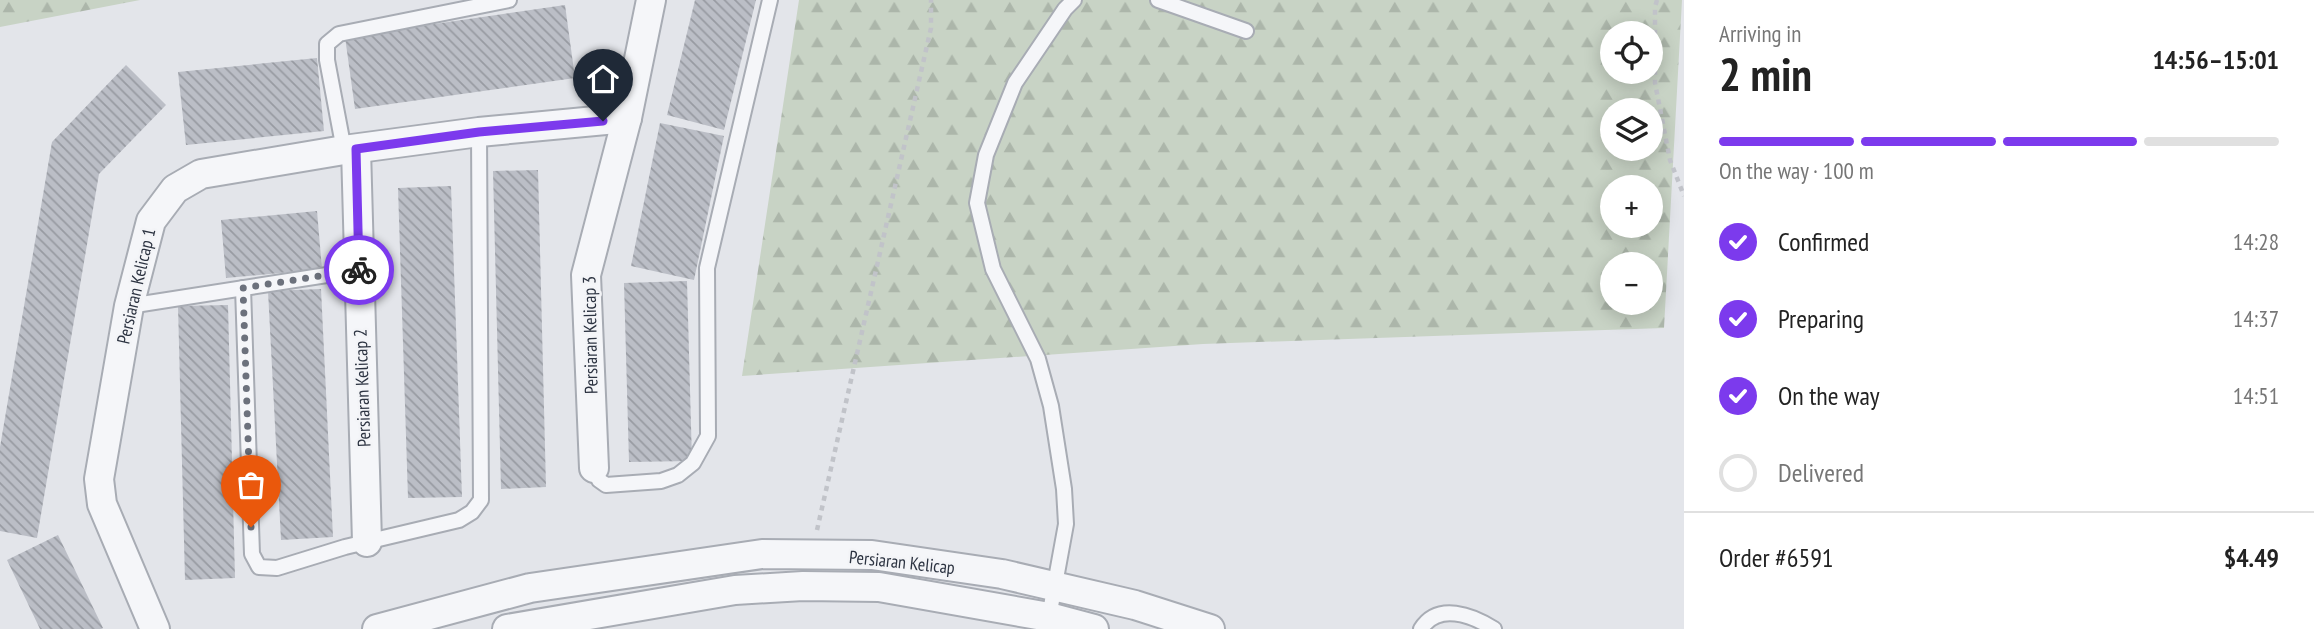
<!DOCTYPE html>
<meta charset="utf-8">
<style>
body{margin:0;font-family:"PT Sans Narrow",sans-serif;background:#f2f2f2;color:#222;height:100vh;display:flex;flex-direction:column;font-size:26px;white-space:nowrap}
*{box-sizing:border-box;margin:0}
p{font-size:23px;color:#767676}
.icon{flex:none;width:38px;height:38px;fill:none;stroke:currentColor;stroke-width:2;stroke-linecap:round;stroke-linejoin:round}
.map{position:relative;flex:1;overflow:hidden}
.sheet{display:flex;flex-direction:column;background:#fff;width:630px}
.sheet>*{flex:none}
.fabs{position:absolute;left:1600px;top:21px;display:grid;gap:14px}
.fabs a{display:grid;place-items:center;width:63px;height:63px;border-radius:50%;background:#fff;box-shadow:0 4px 18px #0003;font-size:35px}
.pin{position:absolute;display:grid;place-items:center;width:60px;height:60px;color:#fff;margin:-72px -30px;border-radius:50% 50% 50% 0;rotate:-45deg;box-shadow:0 0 7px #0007}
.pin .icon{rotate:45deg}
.courier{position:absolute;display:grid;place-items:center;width:70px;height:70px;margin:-35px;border:5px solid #7c3aed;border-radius:50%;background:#fff;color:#222;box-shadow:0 2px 9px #0007}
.overview em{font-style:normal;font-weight:800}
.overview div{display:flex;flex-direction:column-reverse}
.overview{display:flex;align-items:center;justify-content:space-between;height:119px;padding:0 35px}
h1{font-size:46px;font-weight:800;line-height:52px}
.bar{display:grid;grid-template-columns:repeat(4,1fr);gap:10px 7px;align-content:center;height:84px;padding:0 35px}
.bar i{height:9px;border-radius:5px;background:#e0e0e0}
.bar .selected{background:#7c3aed}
.bar p{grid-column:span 4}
.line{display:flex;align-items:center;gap:18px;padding:0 35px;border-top:2px solid #e0e0e0}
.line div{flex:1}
ol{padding:0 35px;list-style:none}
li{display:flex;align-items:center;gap:21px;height:77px}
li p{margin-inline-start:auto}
li .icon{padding:7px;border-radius:50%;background:#7c3aed;color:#fff;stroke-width:4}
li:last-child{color:#767676}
li i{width:38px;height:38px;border:4px solid #e0e0e0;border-radius:50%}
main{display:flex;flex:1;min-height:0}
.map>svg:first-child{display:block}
</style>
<main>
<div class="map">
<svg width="1684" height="629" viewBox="0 0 1684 629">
<defs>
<pattern id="forest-firs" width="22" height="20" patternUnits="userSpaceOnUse" patternTransform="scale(1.75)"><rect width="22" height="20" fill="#c8d3c5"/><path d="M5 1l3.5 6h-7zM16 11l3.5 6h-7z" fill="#acb6aa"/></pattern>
<pattern id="building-back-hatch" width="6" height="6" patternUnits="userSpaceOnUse" patternTransform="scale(1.75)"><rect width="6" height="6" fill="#bbbec6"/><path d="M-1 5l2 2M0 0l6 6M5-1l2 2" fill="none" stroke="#989ba2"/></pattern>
</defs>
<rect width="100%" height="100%" fill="#e3e5ea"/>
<g fill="url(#forest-firs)" fill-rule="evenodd">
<polygon points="0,0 140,0 0,27"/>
<path d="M 799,0 L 1682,0 L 1664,328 L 1203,344 L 742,376 ZM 1612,33 L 1650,33 L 1650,72 L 1612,72 ZM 1612,110 L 1650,110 L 1650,149 L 1612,149 ZM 1612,187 L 1650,187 L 1650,226 L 1612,226 ZM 1612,264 L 1650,264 L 1650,303 L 1612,303 Z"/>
</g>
<g fill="url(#building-back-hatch)">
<polygon points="695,0 756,0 724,130 667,115"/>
<polygon points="565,5 575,78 355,109 345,37"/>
<polygon points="317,58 324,131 186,145 178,72"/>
<polygon points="126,65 166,105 99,174 37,538 0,531 0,447 52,142"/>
<polygon points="660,123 724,136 694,280 631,266"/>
<polygon points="538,170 546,487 501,489 493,171"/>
<polygon points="451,186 462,497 408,498 398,188"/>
<polygon points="317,211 322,269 226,278 221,220"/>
<polygon points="687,281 692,461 629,462 624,283"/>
<polygon points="321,289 333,537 281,540 268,291"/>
<polygon points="228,305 235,578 185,580 178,306"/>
<polygon points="58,535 103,628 101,629 40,629 7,560"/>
</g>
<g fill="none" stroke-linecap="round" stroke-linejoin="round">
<g stroke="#a8acb4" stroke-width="18">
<g id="service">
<polyline points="1158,0 1246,31"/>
<polyline points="344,150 327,60 327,44 339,34 509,0"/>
<polyline points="243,288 252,554 259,567 277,568 345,547 459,520 472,512 481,500 479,132"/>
<polyline points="129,306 359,270"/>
<polyline points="594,468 599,480 606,485 661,481 678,475 693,463 708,436 707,268 770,0"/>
<polyline points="1049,617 1066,524 1064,489 1051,406 1038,359 993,269 977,203 986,155 1015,83 1065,9 1074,0"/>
<path d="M 1421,629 C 1438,602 1472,615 1494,629"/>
</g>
</g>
<g stroke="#a8acb4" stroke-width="32">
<g id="minor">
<polyline points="356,149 367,542"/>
<polyline points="594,468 586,275 627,118 651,0"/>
<polyline points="155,629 102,504 99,479 129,306 151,221 175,189 201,174 344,150 479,132 627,118"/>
<polyline points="377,629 530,588 762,554 872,555 1002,574 1135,605 1210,629"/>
<polyline points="507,629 735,590 803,586 879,587 1049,617 1094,629"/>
</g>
</g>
<g stroke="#c1c3c9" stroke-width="4.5" stroke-dasharray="5 5" stroke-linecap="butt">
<polyline points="1657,0 1655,7 1655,83 1670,160 1684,196"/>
<polyline points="817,530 931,28 931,0"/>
</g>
<use href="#service" stroke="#f5f6f9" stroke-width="14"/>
<use href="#minor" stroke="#f5f6f9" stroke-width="28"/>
</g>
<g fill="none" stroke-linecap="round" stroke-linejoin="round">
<polyline stroke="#6c717c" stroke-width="7" stroke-dasharray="0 12.6" points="251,527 243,288 359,270"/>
<polyline stroke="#7c3aed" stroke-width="9" points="359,270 356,149 479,132 603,121"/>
</g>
<g text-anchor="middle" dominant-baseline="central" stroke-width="5" stroke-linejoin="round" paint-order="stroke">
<g font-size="18" fill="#2c3341" stroke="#f3f4f7">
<text transform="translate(136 286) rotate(-77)">Persiaran Kelicap 1</text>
<text transform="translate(590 335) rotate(-91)">Persiaran Kelicap 3</text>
<text transform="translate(362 388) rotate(-92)">Persiaran Kelicap 2</text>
<text transform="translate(902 562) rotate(6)">Persiaran Kelicap</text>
</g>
</g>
</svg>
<div class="fabs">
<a><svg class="icon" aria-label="locate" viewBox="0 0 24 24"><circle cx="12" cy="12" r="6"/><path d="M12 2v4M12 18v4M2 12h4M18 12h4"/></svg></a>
<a><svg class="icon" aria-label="layers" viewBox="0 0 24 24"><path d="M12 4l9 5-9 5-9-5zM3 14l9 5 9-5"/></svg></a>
<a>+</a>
<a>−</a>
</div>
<div class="pin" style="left:251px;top:527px;background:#ea580c"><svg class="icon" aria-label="bag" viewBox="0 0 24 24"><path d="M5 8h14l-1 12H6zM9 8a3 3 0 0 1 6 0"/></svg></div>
<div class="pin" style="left:603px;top:121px;background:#1f2937"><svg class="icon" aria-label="home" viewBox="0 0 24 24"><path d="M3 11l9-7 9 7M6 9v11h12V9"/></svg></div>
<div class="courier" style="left:359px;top:270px"><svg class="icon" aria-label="bike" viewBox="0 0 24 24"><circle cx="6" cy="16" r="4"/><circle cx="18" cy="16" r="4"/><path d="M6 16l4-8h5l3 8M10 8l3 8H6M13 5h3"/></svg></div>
</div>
<section class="sheet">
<div class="overview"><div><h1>2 min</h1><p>Arriving in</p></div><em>14:56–15:01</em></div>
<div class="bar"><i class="selected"></i><i class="selected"></i><i class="selected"></i><i></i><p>On the way · 100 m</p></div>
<ol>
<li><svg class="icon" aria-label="check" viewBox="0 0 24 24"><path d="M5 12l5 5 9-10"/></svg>Confirmed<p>14:28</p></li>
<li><svg class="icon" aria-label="check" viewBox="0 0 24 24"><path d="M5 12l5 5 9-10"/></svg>Preparing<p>14:37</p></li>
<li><svg class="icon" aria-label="check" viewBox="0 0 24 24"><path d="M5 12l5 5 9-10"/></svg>On the way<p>14:51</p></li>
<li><i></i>Delivered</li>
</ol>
<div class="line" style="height:91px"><div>Order #6591</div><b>$4.49</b></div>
</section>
</main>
